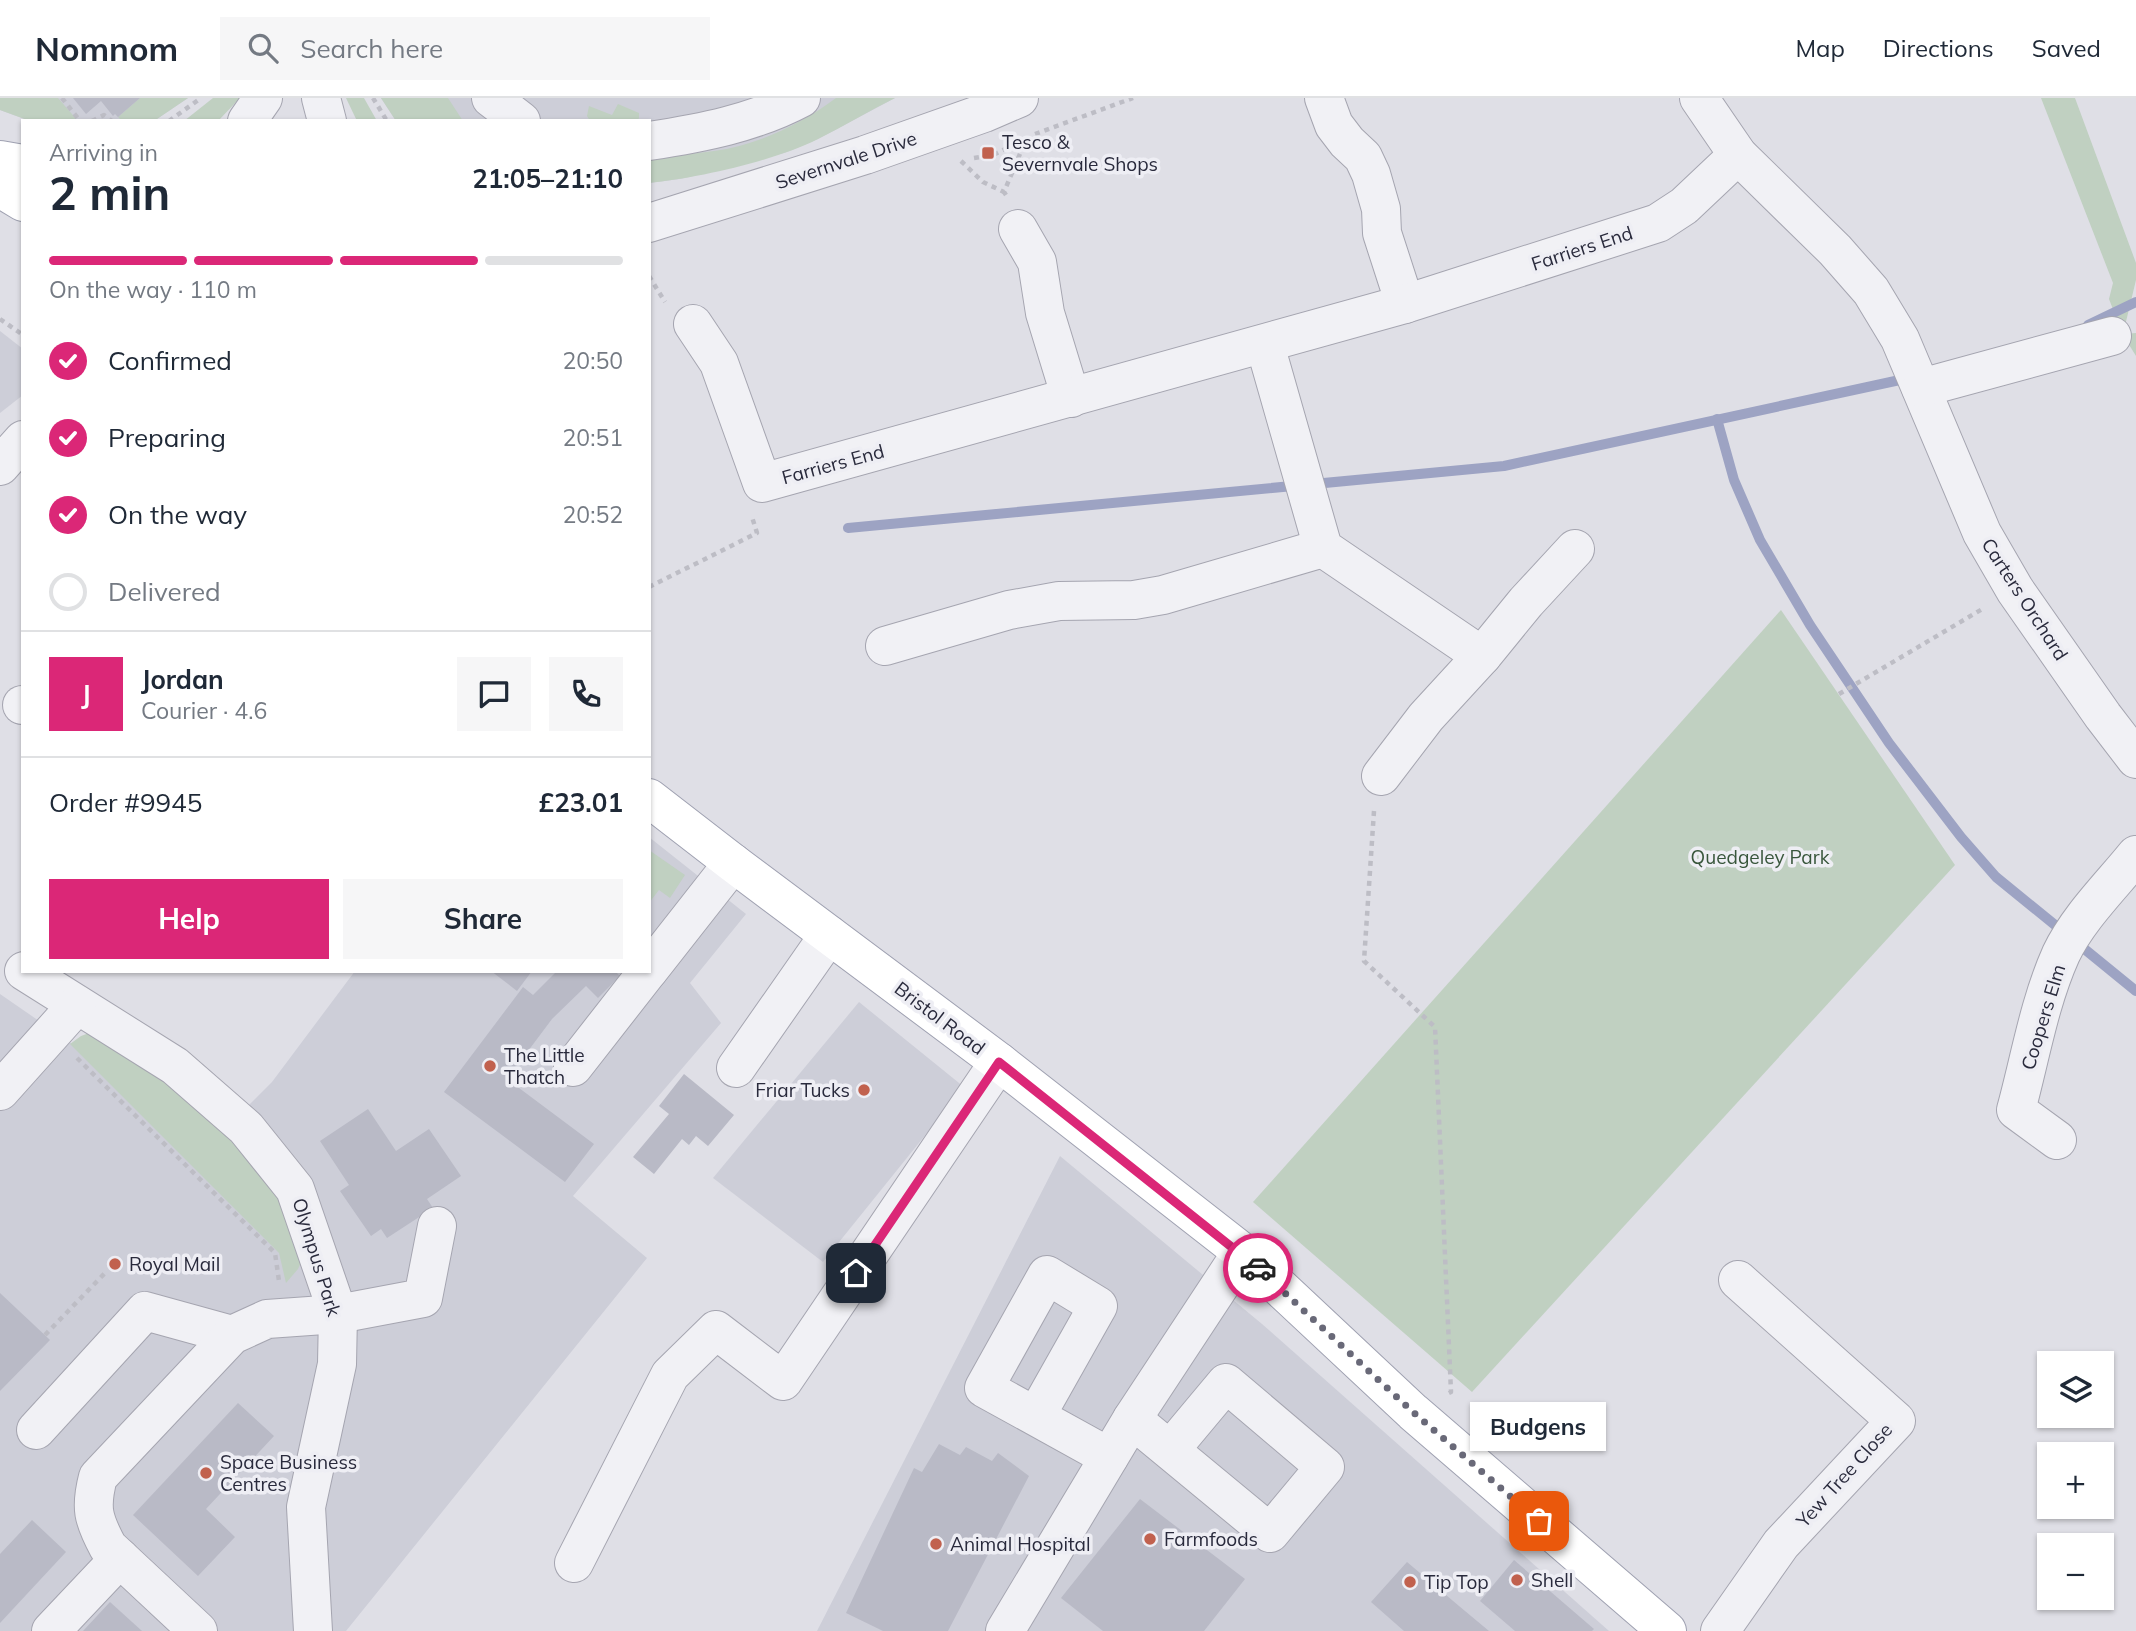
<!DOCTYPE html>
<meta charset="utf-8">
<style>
body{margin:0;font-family:Mulish,sans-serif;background:#f6f6f7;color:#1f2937;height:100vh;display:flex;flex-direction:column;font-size:26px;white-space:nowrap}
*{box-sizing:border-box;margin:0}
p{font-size:23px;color:#747a83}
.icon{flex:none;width:38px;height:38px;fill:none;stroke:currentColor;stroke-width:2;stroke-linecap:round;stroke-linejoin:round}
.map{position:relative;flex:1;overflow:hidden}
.sheet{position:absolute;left:21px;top:21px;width:630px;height:854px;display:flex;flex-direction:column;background:#fff;border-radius:0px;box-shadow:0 2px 5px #0004}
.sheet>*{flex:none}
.buttons{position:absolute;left:2037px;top:1253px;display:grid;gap:14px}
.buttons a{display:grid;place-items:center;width:77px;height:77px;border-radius:0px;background:#fff;box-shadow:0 2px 5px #0004;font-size:35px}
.pin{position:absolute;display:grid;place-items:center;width:60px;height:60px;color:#fff;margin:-30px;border-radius:14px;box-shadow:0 4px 10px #0006}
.courier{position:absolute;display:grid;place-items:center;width:70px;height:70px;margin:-35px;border:5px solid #db2777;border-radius:50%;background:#fff;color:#222;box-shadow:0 2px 9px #0007}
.bubble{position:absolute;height:49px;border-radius:0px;background:#fff;box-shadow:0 2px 5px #0004;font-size:23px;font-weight:700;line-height:49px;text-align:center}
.head em{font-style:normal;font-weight:700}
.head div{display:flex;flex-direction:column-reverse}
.head{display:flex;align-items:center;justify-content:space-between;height:119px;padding:0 28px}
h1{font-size:46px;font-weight:700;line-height:52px}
.bar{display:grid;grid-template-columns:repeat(4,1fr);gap:10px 7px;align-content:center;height:84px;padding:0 28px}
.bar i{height:9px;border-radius:5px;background:#e0e1e3}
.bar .active{background:#db2777}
.bar p{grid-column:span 4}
.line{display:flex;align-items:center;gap:18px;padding:0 28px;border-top:2px solid #e0e1e3}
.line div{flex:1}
.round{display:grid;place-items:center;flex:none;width:74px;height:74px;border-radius:0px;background:#f6f6f7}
ol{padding:0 28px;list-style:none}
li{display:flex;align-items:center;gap:21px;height:77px}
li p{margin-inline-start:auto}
li .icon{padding:7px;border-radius:50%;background:#db2777;color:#fff;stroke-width:4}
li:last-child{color:#747a83}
li i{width:38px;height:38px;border:4px solid #e0e1e3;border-radius:50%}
.action{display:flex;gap:14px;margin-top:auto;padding:14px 28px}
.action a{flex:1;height:80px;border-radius:0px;background:#db2777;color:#fff;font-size:28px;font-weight:700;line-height:80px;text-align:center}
.action a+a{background:#f6f6f7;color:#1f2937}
header{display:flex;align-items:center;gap:42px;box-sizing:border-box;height:98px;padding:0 35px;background:#fff;border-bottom:2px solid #e0e1e3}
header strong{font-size:33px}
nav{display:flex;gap:38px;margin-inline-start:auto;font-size:24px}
.search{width:490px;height:63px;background:#f6f6f7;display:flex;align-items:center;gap:18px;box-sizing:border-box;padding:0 24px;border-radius:0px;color:#747a83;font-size:26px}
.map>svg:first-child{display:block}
</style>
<header>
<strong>Nomnom</strong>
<div class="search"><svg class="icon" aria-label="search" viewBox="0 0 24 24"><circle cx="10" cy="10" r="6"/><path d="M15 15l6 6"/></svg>Search here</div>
<nav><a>Map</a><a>Directions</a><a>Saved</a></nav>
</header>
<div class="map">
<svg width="2136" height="1533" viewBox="0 0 2136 1533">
<rect width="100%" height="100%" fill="#dfdfe6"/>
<g fill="#cdced8">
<polygon points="0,0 188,0 154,23 30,23 0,12"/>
<polygon points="381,0 895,0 818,41 787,54 734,69 680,81 649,85 649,23 396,23"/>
<polygon points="0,233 23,251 23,297 0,315"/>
<polygon points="649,739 746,816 690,885 721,925 573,1098 647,1160 346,1533 0,1533 0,896 213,1043 272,984 355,873 649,873"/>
<polygon points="859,904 964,989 823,1164 713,1080"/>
<polygon points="1060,1058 1262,1226 1609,1533 817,1533"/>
</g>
<g fill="#c0d0c1">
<polygon points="0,0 58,0 78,23 30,23 0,12"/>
<polygon points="140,0 188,0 154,23 122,23 118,19"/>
<polygon points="213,0 240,0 218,23 184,23"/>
<polygon points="346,0 364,0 377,23 357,23"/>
<polygon points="381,0 448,0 463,23 396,23"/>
<path d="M 836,0 L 895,0 C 869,13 844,28 818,41 C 774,63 698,80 649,85 L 649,61 C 671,58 692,56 714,53 C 758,47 801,26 836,0 Z"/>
<polygon points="2041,0 2075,0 2136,165 2136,182 2123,236 2136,235 2136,258 2123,237 2109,201 2113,185"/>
<polygon points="618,6 639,15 639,20 637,23 590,23 587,18 589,8 612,17"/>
<polygon points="1781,512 1955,767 1472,1294 1253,1104"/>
<polygon points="649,752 685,777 670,800 659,792 649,805"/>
<polygon points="100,931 265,1066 304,1158 298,1171 286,1185 279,1155 70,946 81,938"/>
</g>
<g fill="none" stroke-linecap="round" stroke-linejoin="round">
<g stroke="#9da3c3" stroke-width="10">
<polyline points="2088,227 2136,204"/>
<polyline points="1717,321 1734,382 1760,442 1810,527 1889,645 1961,739 1996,779 2136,893"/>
<polyline points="848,430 1504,368 1909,280"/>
</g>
</g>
<g fill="#b9bac6">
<polygon points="73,0 140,0 118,19 115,16 113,18 101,3 86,16"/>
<polygon points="491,873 532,873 517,893"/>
<polygon points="557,873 615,873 620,878 598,900 586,888 552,921 507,981 594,1046 565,1084 444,994 523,889 533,897"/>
<polygon points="684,976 734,1017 708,1048 696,1038 689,1047 682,1041 654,1076 633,1059 669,1016 659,1008"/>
<polygon points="368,1011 396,1053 429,1031 461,1078 427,1101 433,1110 387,1140 381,1131 371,1138 340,1093 349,1087 320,1043"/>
<polygon points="0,1195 50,1242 0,1293"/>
<polygon points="238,1305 274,1338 206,1411 235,1439 198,1478 133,1417"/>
<polygon points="939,1346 960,1357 966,1349 992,1363 998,1355 1029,1378 948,1533 883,1533 846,1515 914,1370 922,1374"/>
<polygon points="1140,1401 1245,1481 1204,1533 1103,1533 1061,1500"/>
<polygon points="32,1422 66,1454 0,1525 0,1456"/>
<polygon points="1514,1462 1594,1531 1592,1533 1515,1533 1480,1503"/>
<polygon points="1407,1464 1459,1508 1489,1533 1404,1533 1371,1504"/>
<polygon points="110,1504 142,1533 83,1533"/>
</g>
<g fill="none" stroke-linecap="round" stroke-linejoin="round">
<g stroke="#a5a5b0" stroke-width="40">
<g id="minor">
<polyline points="321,0 327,23"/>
<polyline points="491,0 521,23"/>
<polyline points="1324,0 1334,27 1347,44 1363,59 1371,76 1381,111 1382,135 1405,206"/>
<polyline points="1699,0 1738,57 1835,152 1871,193 1900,241 1982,435 2015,492 2103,618 2136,661"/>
<polyline points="247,23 263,0"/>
<path d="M 649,43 C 702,35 754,25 801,0"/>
<polyline points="649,125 865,57 984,15 1019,0"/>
<polyline points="1018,131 1037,164 1045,215 1071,300"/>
<polyline points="693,226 719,265 762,385 1405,206 1658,125 1684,108 1738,57"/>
<polyline points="1265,247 1323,450 1482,558 1526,504 1575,451"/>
<polyline points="1921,290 2112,238"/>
<polyline points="0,368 23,342"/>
<polyline points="885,548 1009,512 1059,503 1134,502 1163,497 1323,450"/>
<polyline points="22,607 23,607"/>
<polyline points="1381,678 1426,619 1482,558"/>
<polyline points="649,872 733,765"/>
<polyline points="24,873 175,968 246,1030 295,1091 338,1216 337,1266 306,1409 313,1533"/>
<polyline points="573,969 648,873"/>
<polyline points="736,970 829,837"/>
<polyline points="0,993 77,907"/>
<path d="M 2057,1042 L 2016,1012 C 2030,961 2039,905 2061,856 C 2078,820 2111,788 2136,757"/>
<polyline points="1036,1318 1098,1208 1047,1177 984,1290 1109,1359"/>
<polyline points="1132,1321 1270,1435 1325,1369 1226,1285 1170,1352"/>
<polyline points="36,1332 145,1213 232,1237"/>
<polyline points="574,1465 670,1277 716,1232 783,1283 999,964"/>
<polyline points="51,1533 120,1460"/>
<path d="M 198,1533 L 108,1449 C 93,1421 90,1410 98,1379 L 232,1237 L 267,1221 L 338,1216 L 423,1200 L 437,1128"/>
<polyline points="1005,1533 1132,1321 1242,1154"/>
<polyline points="1720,1533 1781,1446 1896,1323 1738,1182"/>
</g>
</g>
<g stroke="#9fa1b1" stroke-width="40">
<g id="major">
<polyline points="0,62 23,66"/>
<polyline points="0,90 23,104"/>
<polyline points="649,700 733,765 999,964 1242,1154 1413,1314 1667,1533"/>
</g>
</g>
<g stroke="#bdbdc5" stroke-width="4.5" stroke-dasharray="5 5" stroke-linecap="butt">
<polyline points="62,0 80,23"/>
<polyline points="373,0 387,23"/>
<polyline points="92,23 104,17 112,23"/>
<polyline points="169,23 201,0"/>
<polyline points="1035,36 1133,0"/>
<polyline points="974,60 993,57 1021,43"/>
<polyline points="961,63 983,84 1004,94"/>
<polyline points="1006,97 1004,94 1027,39"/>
<polyline points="649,178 665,204"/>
<polyline points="0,221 23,237"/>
<polyline points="649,489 757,435 752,419"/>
<polyline points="1839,596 1984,510"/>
<polyline points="1374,713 1364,863 1435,929 1451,1294 1447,1296"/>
<polyline points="77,960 275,1155 279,1183"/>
<polyline points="45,1237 105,1175"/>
</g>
<use href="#minor" stroke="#f1f1f5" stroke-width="38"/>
<use href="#major" stroke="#fff" stroke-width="38"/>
</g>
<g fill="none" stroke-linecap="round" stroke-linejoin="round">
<polyline stroke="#696978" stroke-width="7" stroke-dasharray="0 12.6" points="1258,1170 1413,1314 1539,1423"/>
<polyline stroke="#db2777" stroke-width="9" points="856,1175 999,964 1258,1170"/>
</g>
<g fill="#c1614e" stroke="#eeeef4" stroke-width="2.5">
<rect x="981" y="48" width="14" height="14" rx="3.5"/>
<circle cx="490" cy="968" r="7"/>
<circle cx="864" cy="992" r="7"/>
<circle cx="115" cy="1166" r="7"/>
<circle cx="206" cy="1375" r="7"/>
<circle cx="1150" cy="1441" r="7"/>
<circle cx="936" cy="1446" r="7"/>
<circle cx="1517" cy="1482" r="7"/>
<circle cx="1410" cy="1484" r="7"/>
</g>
<g text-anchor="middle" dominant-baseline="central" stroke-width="7" stroke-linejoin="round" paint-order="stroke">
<g font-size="19" fill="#292a3c" stroke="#eeeef4" text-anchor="start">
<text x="1002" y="44">Tesco &amp;<tspan x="1002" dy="22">Severnvale Shops</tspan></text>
<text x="504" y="957">The Little<tspan x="504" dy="22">Thatch</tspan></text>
<text x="850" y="992" text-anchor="end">Friar Tucks</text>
<text x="129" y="1166">Royal Mail</text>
<text x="220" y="1364">Space Business<tspan x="220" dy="22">Centres</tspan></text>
<text x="1164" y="1441">Farmfoods</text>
<text x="950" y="1446">Animal Hospital</text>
<text x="1531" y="1482">Shell</text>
<text x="1424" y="1484">Tip Top</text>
</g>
<g font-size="19" fill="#292a3c" stroke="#eeeef4">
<text transform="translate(846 62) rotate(-18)">Severnvale Drive</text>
<text transform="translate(1582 150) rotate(-18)">Farriers End</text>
<text transform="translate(833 366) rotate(-15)">Farriers End</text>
<text transform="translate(2025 501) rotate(57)">Carters Orchard</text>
<text transform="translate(2043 919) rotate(-73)">Coopers Elm</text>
<text transform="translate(940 920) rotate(37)">Bristol Road</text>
<text transform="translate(317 1159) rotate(73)">Olympus Park</text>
<text transform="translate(1844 1377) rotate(-48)">Yew Tree Close</text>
</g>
<g font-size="19" fill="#38563b" stroke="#eeeef4">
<text x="1760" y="759">Quedgeley Park</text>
</g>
</g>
</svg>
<div class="buttons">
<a><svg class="icon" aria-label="layers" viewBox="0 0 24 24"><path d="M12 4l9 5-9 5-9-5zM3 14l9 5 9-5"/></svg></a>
<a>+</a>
<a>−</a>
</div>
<div class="pin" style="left:1539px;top:1423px;background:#ea580c"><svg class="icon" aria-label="bag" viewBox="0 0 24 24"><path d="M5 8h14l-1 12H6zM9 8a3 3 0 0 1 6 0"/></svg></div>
<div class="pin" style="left:856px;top:1175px;background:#1f2937"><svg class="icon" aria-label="home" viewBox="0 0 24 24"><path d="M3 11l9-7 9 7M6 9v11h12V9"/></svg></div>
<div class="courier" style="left:1258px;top:1170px"><svg class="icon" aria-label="car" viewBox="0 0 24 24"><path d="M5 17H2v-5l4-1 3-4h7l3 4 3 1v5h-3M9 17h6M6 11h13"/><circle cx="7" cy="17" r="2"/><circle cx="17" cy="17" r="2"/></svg></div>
<div class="bubble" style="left:1470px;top:1304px;width:136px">Budgens</div>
<section class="sheet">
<div class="head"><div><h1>2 min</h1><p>Arriving in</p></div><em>21:05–21:10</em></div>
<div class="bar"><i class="active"></i><i class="active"></i><i class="active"></i><i></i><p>On the way · 110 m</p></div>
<ol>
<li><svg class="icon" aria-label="check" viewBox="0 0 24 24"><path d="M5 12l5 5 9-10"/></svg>Confirmed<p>20:50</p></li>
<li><svg class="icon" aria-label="check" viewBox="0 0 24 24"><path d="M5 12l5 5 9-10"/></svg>Preparing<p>20:51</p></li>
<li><svg class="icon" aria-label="check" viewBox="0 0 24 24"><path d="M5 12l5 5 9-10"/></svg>On the way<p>20:52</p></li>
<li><i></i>Delivered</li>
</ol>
<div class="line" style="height:126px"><b class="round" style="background:#db2777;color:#fff">J</b><div><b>Jordan</b><p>Courier · 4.6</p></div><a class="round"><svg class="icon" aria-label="chat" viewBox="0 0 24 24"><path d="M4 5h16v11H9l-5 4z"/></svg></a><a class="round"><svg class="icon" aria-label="phone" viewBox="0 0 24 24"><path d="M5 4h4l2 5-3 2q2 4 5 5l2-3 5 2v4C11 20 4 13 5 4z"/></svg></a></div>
<div class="line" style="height:91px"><div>Order #9945</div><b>£23.01</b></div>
<div class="action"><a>Help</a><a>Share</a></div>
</section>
</div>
